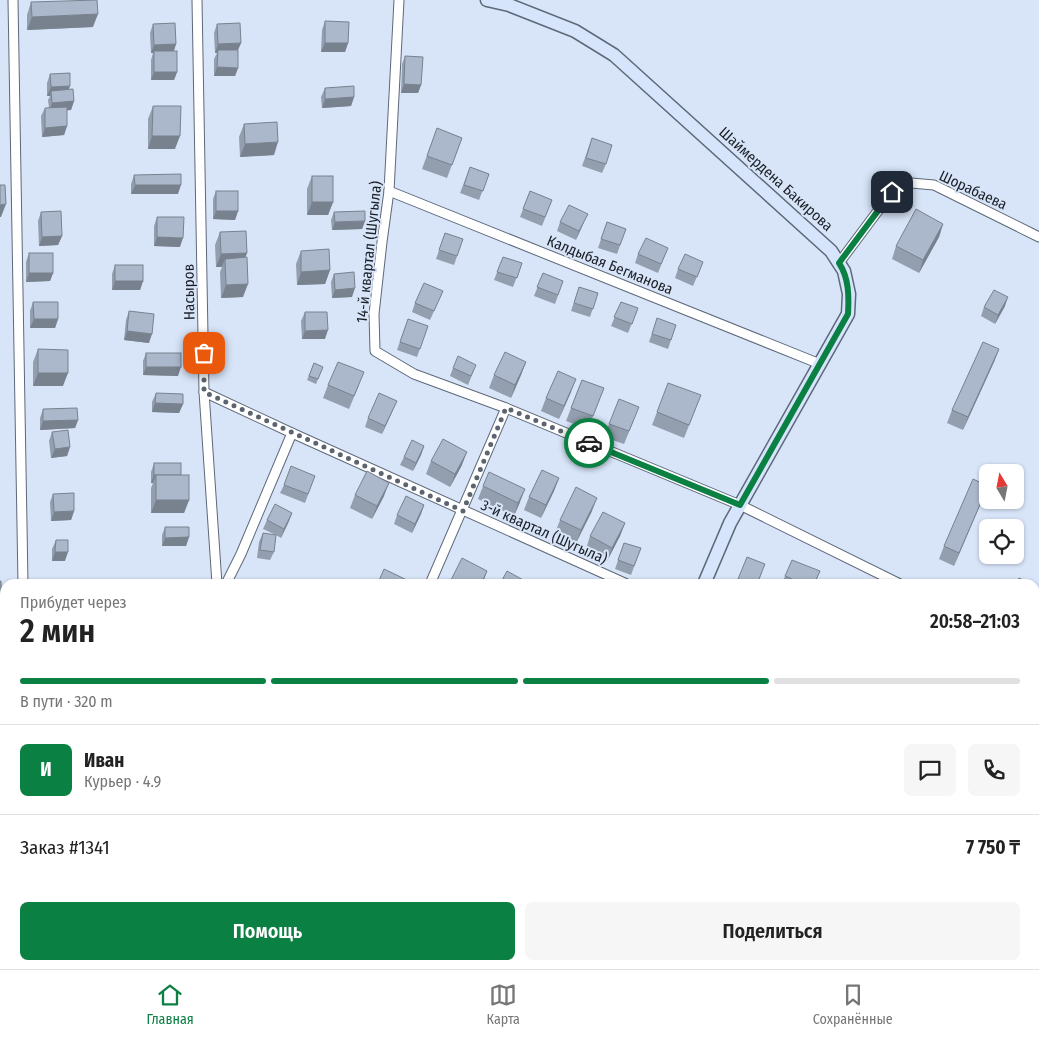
<!DOCTYPE html>
<html lang="ru">
<meta charset="utf-8">
<style>
body{margin:0;font-family:"Fira Sans Condensed",sans-serif;background:#f6f6f6;color:#222;height:100vh;display:flex;flex-direction:column;font-size:19px;white-space:nowrap}
*{box-sizing:border-box;margin:0}
p{font-size:16px;color:#767676}
.icon{flex:none;width:28px;height:28px;fill:none;stroke:currentColor;stroke-width:2;stroke-linecap:round;stroke-linejoin:round}
.map{position:relative;flex:1;overflow:hidden}
.sheet{position:absolute;left:0px;top:579px;width:1040px;height:391px;display:flex;flex-direction:column;background:#fff;border-radius:15px 15px 0 0;box-shadow:0 1px 4px #0004}
.sheet>*{flex:none}
.needle{width:32px;rotate:350deg}
.fabs{position:absolute;left:979px;top:464px;display:grid;gap:10px}
.fabs a{display:grid;place-items:center;width:45px;height:45px;border-radius:8px;background:#fff;box-shadow:0 1px 4px #0004;font-size:25px}
.pin{position:absolute;display:grid;place-items:center;width:42px;height:42px;color:#fff;margin:-21px;border-radius:10px;box-shadow:0 2px 8px #0006}
.courier{position:absolute;display:grid;place-items:center;width:50px;height:50px;margin:-25px;border:4px solid #0b8043;border-radius:50%;background:#fff;color:#222;box-shadow:0 1px 6px #0007}
.headline em{font-style:normal;font-weight:600}
.headline div{display:flex;flex-direction:column-reverse}
.headline{display:flex;align-items:center;justify-content:space-between;height:85px;padding:0 20px}
h1{font-size:32px;font-weight:600;line-height:38px}
.bar{display:grid;grid-template-columns:repeat(4,1fr);gap:8px 5px;align-content:center;height:60px;padding:0 20px}
.bar i{height:6px;border-radius:4px;background:#e0e0e0}
.bar .active{background:#0b8043}
.bar p{grid-column:span 4}
.line{display:flex;align-items:center;gap:12px;padding:0 20px;border-top:1px solid #e0e0e0}
.line div{flex:1}
.round{display:grid;place-items:center;flex:none;width:52px;height:52px;border-radius:8px;background:#f6f6f6}
.button{display:flex;gap:10px;margin-top:auto;padding:10px 20px}
.button a{flex:1;height:58px;border-radius:8px;background:#0b8043;color:#fff;font-size:20px;font-weight:600;line-height:58px;text-align:center}
.button a+a{background:#f6f6f6;color:#222}
.menu{display:flex;justify-content:space-around;align-items:center;height:70px;border-top:1px solid #e0e0e0;background:#fff;font-size:14px;color:#767676}
.menu a{display:grid;justify-items:center;gap:2px}
.menu .active{color:#0b8043}
.map>svg:first-child{display:block}
</style>
<div class="map">
<svg width="1039" height="969" viewBox="0 0 1039 969">
<rect width="100%" height="100%" fill="#d8e5f9"/>
<g fill="none" stroke-linecap="round" stroke-linejoin="round">
<g stroke="#5d6979" stroke-width="11">
<g id="street">
<polyline points="13,0 23,584"/>
<polyline points="197,0 204,392 217,584"/>
<polyline points="399,0 389,191 382,242 374,314 375,351 414,374 506,408 740,505 900,584"/>
<polyline points="389,191 820,364"/>
<polyline points="839,263 892,192 911,183 934,185 1039,237"/>
<polyline points="204,392 292,433 627,584"/>
<polyline points="226,584 241,554 292,433"/>
<polyline points="430,584 506,408"/>
<polyline points="1035,639 1039,641"/>
<polyline points="1035,768 1039,770"/>
<polyline points="1035,852 1039,844"/>
<polyline points="25,965 25,969"/>
<polyline points="516,965 520,969"/>
<polyline points="679,965 686,969"/>
<polyline points="120,969 121,965"/>
<polyline points="259,969 260,965"/>
<polyline points="745,969 747,965"/>
<polyline points="981,969 983,965"/>
</g>
</g>
<g stroke="#5d6979" stroke-width="15">
<g id="secondary">
<polyline points="487,0 509,5 575,31 614,55 831,251 844,271 849,294 848,314 730,523 704,584"/>
<polyline points="554,969 555,965"/>
</g>
</g>
<use href="#street" stroke="#fff" stroke-width="9"/>
<use href="#secondary" stroke="#d6e5fb" stroke-width="12"/>
</g>
<g fill="#939eaf">
<polygon points="31,2 93,27 27,30 27,15"/>
<polygon points="325,21 348,43 345,52 321,52 322,30"/>
<polygon points="153,24 176,44 174,51 177,72 174,80 151,80 151,60 153,53 151,53 150,33"/>
<polygon points="217,24 241,43 238,50 238,68 235,76 214,76 214,59 217,53 215,53 214,33"/>
<polygon points="405,56 421,85 418,93 401,93 402,64"/>
<polygon points="50,74 69,90 74,101 71,110 67,110 67,126 64,135 42,137 41,116 45,108 49,108 48,100 50,96 47,96 47,83"/>
<polygon points="325,88 354,97 351,106 322,108 321,97"/>
<polygon points="153,106 175,149 148,149 148,119"/>
<polygon points="244,124 274,155 240,157 239,137"/>
<polygon points="437,128 462,138 447,178 422,169"/>
<polygon points="592,138 606,164 602,173 582,166"/>
<polygon points="470,167 489,174 479,200 460,193"/>
<polygon points="134,175 178,194 131,194 131,184"/>
<polygon points="312,176 333,202 328,215 307,215 307,189"/>
<polygon points="216,191 238,211 235,220 213,219 213,199"/>
<polygon points="530,191 552,200 542,226 520,217"/>
<polygon points="41,212 62,236 58,245 39,246 38,221"/>
<polygon points="334,212 365,221 362,229 332,230 331,220"/>
<polygon points="157,217 180,247 154,246 154,226"/>
<polygon points="560,222 584,222 576,240 557,231"/>
<polygon points="607,222 626,229 617,254 598,248"/>
<polygon points="943,224 939,237 919,273 892,259 896,246"/>
<polygon points="220,232 247,253 245,258 243,297 221,298 220,272 222,267 216,267 215,245"/>
<polygon points="445,233 463,239 454,265 436,259"/>
<polygon points="668,248 658,273 635,263 638,254"/>
<polygon points="301,251 330,270 325,284 297,285 296,264"/>
<polygon points="29,253 53,273 50,281 26,282 26,262"/>
<polygon points="503,257 522,263 513,287 494,280"/>
<polygon points="703,262 693,286 675,278 678,269"/>
<polygon points="115,265 143,281 140,290 112,290 112,274"/>
<polygon points="543,273 563,281 555,304 534,296"/>
<polygon points="334,274 352,297 332,298 331,282"/>
<polygon points="579,287 598,293 590,317 571,311"/>
<polygon points="443,291 430,320 412,312 415,303"/>
<polygon points="33,302 58,319 55,328 30,328 30,311"/>
<polygon points="621,302 638,308 628,333 611,326"/>
<polygon points="1005,306 995,324 981,316 984,307"/>
<polygon points="129,311 149,343 124,340 126,320"/>
<polygon points="305,312 325,339 302,339 301,321"/>
<polygon points="657,318 676,325 668,349 649,342"/>
<polygon points="408,319 428,326 417,357 397,350"/>
<polygon points="38,349 63,386 33,386 33,362"/>
<polygon points="999,349 994,362 963,430 947,423 952,410"/>
<polygon points="146,353 178,376 143,375 143,361"/>
<polygon points="526,362 521,375 511,398 489,388 494,375"/>
<polygon points="314,363 323,367 316,384 307,380"/>
<polygon points="476,365 468,385 450,376 453,368"/>
<polygon points="582,380 604,388 588,429 566,421"/>
<polygon points="328,385 359,385 349,409 323,398"/>
<polygon points="571,392 559,419 541,411 546,398"/>
<polygon points="156,393 183,404 179,413 152,412 152,402"/>
<polygon points="696,408 684,438 652,425 657,412"/>
<polygon points="43,409 78,420 75,428 40,430 40,418"/>
<polygon points="393,410 382,434 365,427 368,418"/>
<polygon points="634,420 624,444 604,437 609,424"/>
<polygon points="52,432 70,447 67,456 51,458 49,441"/>
<polygon points="424,446 421,455 413,471 400,465 404,457"/>
<polygon points="431,461 462,465 450,487 426,474"/>
<polygon points="154,463 181,475 189,500 184,513 151,513 151,488 153,483 151,483 151,472"/>
<polygon points="559,478 554,491 541,518 524,510 529,497"/>
<polygon points="312,484 305,503 280,493 284,485"/>
<polygon points="483,486 520,502 514,516 478,499"/>
<polygon points="53,494 74,511 71,520 51,521 50,502"/>
<polygon points="355,495 384,496 372,519 350,508"/>
<polygon points="983,498 954,566 939,559 944,546"/>
<polygon points="424,505 421,514 412,533 394,524 397,515"/>
<polygon points="592,511 576,543 555,533 560,520"/>
<polygon points="292,513 289,521 281,538 276,535 274,552 270,560 257,558 259,542 263,533 276,535 263,529 267,520"/>
<polygon points="625,523 620,536 607,561 586,549 590,536"/>
<polygon points="165,527 189,537 186,546 162,546 162,535"/>
<polygon points="56,540 65,561 52,561 52,549"/>
<polygon points="624,543 641,548 631,575 615,569"/>
<polygon points="487,571 483,584 450,584 451,580"/>
<polygon points="820,571 815,584 782,584 785,576"/>
<polygon points="762,573 757,584 736,584 738,579"/>
<polygon points="128,965 140,965 138,969 130,969 127,968"/>
<polygon points="216,965 223,965 222,967"/>
</g>
<g fill="#78818e">
<polygon points="98,14 93,27 27,30 32,17"/>
<polygon points="241,43 237,52 218,50 217,53 215,53 218,44"/>
<polygon points="325,43 348,43 345,52 321,52"/>
<polygon points="176,44 173,53 154,51 153,53 151,53 154,45"/>
<polygon points="217,67 238,68 235,76 214,76"/>
<polygon points="154,72 177,72 174,80 151,80"/>
<polygon points="404,84 421,85 418,93 401,93"/>
<polygon points="70,86 67,95 51,91 50,96 47,96 51,87"/>
<polygon points="354,97 351,106 322,108 325,99"/>
<polygon points="74,101 71,110 49,112 52,103"/>
<polygon points="67,126 64,135 42,137 45,128"/>
<polygon points="152,136 180,136 175,149 148,149"/>
<polygon points="278,142 274,155 240,157 245,144"/>
<polygon points="135,185 181,185 178,194 131,194"/>
<polygon points="312,202 333,202 328,215 307,215"/>
<polygon points="6,204 1,217 0,217 0,205"/>
<polygon points="216,211 238,211 235,220 213,219"/>
<polygon points="588,214 584,222 576,240 579,231"/>
<polygon points="365,221 362,229 332,230 335,222"/>
<polygon points="943,224 939,237 919,273 923,260"/>
<polygon points="62,236 58,245 39,246 42,237"/>
<polygon points="157,237 183,238 180,247 154,246"/>
<polygon points="247,253 242,266 225,259 222,267 216,267 221,254"/>
<polygon points="330,270 325,284 297,285 301,272"/>
<polygon points="29,273 53,273 50,281 26,282"/>
<polygon points="115,281 143,281 140,290 112,290"/>
<polygon points="248,284 243,297 221,298 226,285"/>
<polygon points="355,288 352,297 332,298 335,290"/>
<polygon points="1008,297 1005,306 995,324 998,315"/>
<polygon points="34,319 58,319 55,328 30,328"/>
<polygon points="328,330 325,339 302,339 305,331"/>
<polygon points="127,331 152,334 149,343 124,340"/>
<polygon points="999,349 994,362 963,430 968,417"/>
<polygon points="526,362 521,375 511,398 515,385"/>
<polygon points="146,367 181,367 178,376 143,375"/>
<polygon points="38,373 68,373 63,386 33,386"/>
<polygon points="576,379 571,392 559,419 564,406"/>
<polygon points="397,401 393,410 382,434 385,426"/>
<polygon points="155,403 183,404 179,413 152,412"/>
<polygon points="78,420 75,428 40,430 43,421"/>
<polygon points="424,446 421,455 413,471 416,463"/>
<polygon points="70,447 67,456 51,458 55,449"/>
<polygon points="467,452 462,465 450,487 455,474"/>
<polygon points="154,475 156,475 153,483 151,483"/>
<polygon points="559,478 554,491 541,518 546,505"/>
<polygon points="389,483 384,496 372,519 377,506"/>
<polygon points="988,486 983,498 954,566 959,553"/>
<polygon points="525,489 520,502 514,516 518,503"/>
<polygon points="597,498 592,511 576,543 581,530"/>
<polygon points="156,500 189,500 184,513 151,513"/>
<polygon points="424,505 421,514 412,533 415,524"/>
<polygon points="74,511 71,520 51,521 54,512"/>
<polygon points="292,513 289,521 281,538 284,529"/>
<polygon points="625,523 620,536 607,561 612,548"/>
<polygon points="189,537 186,546 162,546 165,538"/>
<polygon points="55,552 68,552 65,561 52,561"/>
<polygon points="0,669 3,669 0,677"/>
<polygon points="0,698 4,698 1,706 0,706"/>
</g>
<g fill="#abb8cb" stroke="#78818e">
<polygon points="97,0 98,14 32,17 31,2"/>
<polygon points="325,21 349,22 348,43 325,43"/>
<polygon points="175,23 176,44 154,45 153,24"/>
<polygon points="240,23 241,43 218,44 217,24"/>
<polygon points="218,50 238,50 238,68 217,67"/>
<rect x="154" y="51" width="23" height="21"/>
<polygon points="405,56 423,57 421,85 404,84"/>
<polygon points="70,73 70,86 51,87 50,74"/>
<polygon points="354,86 354,97 325,99 325,88"/>
<polygon points="73,89 74,101 52,103 51,91"/>
<polygon points="153,106 181,106 180,136 152,136"/>
<polygon points="67,107 67,126 45,128 45,108"/>
<polygon points="277,122 278,142 245,144 244,124"/>
<polygon points="437,128 462,138 452,165 427,156"/>
<polygon points="592,138 612,145 606,164 586,158"/>
<polygon points="470,167 489,174 483,191 464,185"/>
<polygon points="181,174 181,185 135,185 134,175"/>
<rect x="312" y="176" width="21" height="26"/>
<polygon points="0,185 5,185 6,204 0,205"/>
<rect x="216" y="191" width="22" height="20"/>
<polygon points="530,191 552,200 545,217 523,209"/>
<polygon points="569,205 588,214 579,231 560,222"/>
<polygon points="916,209 943,224 923,260 896,246"/>
<polygon points="61,211 62,236 42,237 41,212"/>
<polygon points="365,211 365,221 335,222 334,212"/>
<polygon points="157,217 184,217 183,238 157,237"/>
<polygon points="607,222 626,229 620,245 601,239"/>
<polygon points="246,231 247,253 221,254 220,232"/>
<polygon points="445,233 463,239 457,256 439,250"/>
<polygon points="646,238 668,248 661,264 638,254"/>
<polygon points="329,249 330,270 301,272 301,251"/>
<rect x="29" y="253" width="24" height="20"/>
<polygon points="685,254 703,262 697,277 678,269"/>
<polygon points="247,257 248,284 226,285 225,259"/>
<polygon points="503,257 522,263 517,278 497,272"/>
<rect x="115" y="265" width="28" height="16"/>
<polygon points="354,272 355,288 335,290 334,274"/>
<polygon points="543,273 563,281 558,295 537,287"/>
<polygon points="424,283 443,291 434,311 415,303"/>
<polygon points="579,287 598,293 593,309 574,303"/>
<polygon points="994,290 1008,297 998,315 984,307"/>
<polygon points="33,302 58,302 58,319 34,319"/>
<polygon points="621,302 638,308 632,324 614,317"/>
<polygon points="129,311 154,314 152,334 127,331"/>
<polygon points="305,312 327,312 328,330 305,331"/>
<polygon points="657,318 676,325 671,340 652,334"/>
<polygon points="408,319 428,326 420,349 400,342"/>
<polygon points="983,342 999,349 968,417 952,410"/>
<polygon points="38,349 68,350 68,373 38,373"/>
<polygon points="505,352 526,362 515,385 494,375"/>
<rect x="146" y="353" width="35" height="14"/>
<polygon points="458,356 476,365 471,376 453,368"/>
<polygon points="338,362 364,372 354,396 328,385"/>
<polygon points="314,363 323,367 318,379 309,376"/>
<polygon points="558,371 576,379 564,406 546,398"/>
<polygon points="582,380 604,388 593,416 571,408"/>
<polygon points="668,383 701,395 689,425 657,412"/>
<polygon points="156,393 183,394 183,404 155,403"/>
<polygon points="379,393 397,401 385,426 368,418"/>
<polygon points="619,399 639,407 629,431 609,424"/>
<polygon points="77,408 78,420 43,421 43,409"/>
<polygon points="68,430 70,447 55,449 52,432"/>
<polygon points="443,439 467,452 455,474 431,461"/>
<polygon points="412,440 424,446 416,463 404,457"/>
<rect x="154" y="463" width="27" height="12"/>
<polygon points="291,466 315,476 308,494 284,485"/>
<polygon points="542,470 559,478 546,505 529,497"/>
<polygon points="367,471 389,483 377,506 355,495"/>
<polygon points="489,472 525,489 518,503 483,486"/>
<rect x="156" y="475" width="33" height="25"/>
<polygon points="973,479 988,486 959,553 944,546"/>
<polygon points="576,487 597,498 581,530 560,520"/>
<polygon points="74,493 74,511 54,512 53,494"/>
<polygon points="406,496 424,505 415,524 397,515"/>
<polygon points="275,504 292,513 284,529 267,520"/>
<polygon points="603,512 625,523 612,548 590,536"/>
<polygon points="165,527 189,527 189,537 165,538"/>
<polygon points="263,533 276,535 274,552 260,550"/>
<polygon points="56,540 68,540 68,552 55,552"/>
<polygon points="624,543 641,548 634,566 618,560"/>
<polygon points="747,557 765,564 757,584 749,584 738,579"/>
<polygon points="462,558 487,571 481,584 458,584 451,580"/>
<polygon points="792,560 820,571 814,584 803,584 785,576"/>
<polygon points="384,569 409,581 408,584 379,584 378,583"/>
<polygon points="507,571 525,581 524,584 500,584"/>
<polygon points="1019,578 1030,584 1016,584"/>
<polygon points="0,581 1,581 2,603 0,603"/>
<polygon points="1035,586 1038,588 1035,595"/>
<polygon points="0,645 4,645 3,669 0,669"/>
<rect x="0" y="678" width="4" height="20"/>
<polygon points="1035,695 1039,697 1039,709 1035,718"/>
<polygon points="0,743 1,743 0,768"/>
<polygon points="0,835 1,835 2,858 0,859"/>
<polygon points="396,965 434,965 443,969 394,969"/>
<polygon points="587,965 605,965 604,969 585,969"/>
<polygon points="757,965 778,965 776,969 755,969"/>
</g>
<g fill="none" stroke-linecap="round" stroke-linejoin="round">
<polyline stroke="#5c646f" stroke-width="5" stroke-dasharray="0 9" points="204,353 204,392 463,511 506,408 589,443"/>
<path stroke="#0b8043" stroke-width="6" d="M 589,443 L 740,505 L 848,314 C 849,296 849,278 839,263 L 892,192"/>
</g>
<g text-anchor="middle" dominant-baseline="central" stroke-width="4" stroke-linejoin="round" paint-order="stroke">
<g font-size="15" fill="#1a1e25" stroke="#d8e5f9">
<text transform="translate(776 179) rotate(42)">Шаймердена Бакирова</text>
<text transform="translate(973 190) rotate(25)">Шорабаева</text>
<text transform="translate(369 252) rotate(-84)">14-й квартал (Шугыла)</text>
<text transform="translate(610 265) rotate(22)">Калдыбая Бегманова</text>
<text transform="translate(189 292) rotate(-91)">Насыров</text>
<text transform="translate(544 532) rotate(24)">3-й квартал (Шугыла)</text>
</g>
</g>
</svg>
<div class="fabs">
<a><svg class="needle" viewBox="-14 -14 28 28"><path d="M0-13l5 13h-10z" fill="#e53935"/><path d="M0 13l5-13h-10z" fill="#767676"/></svg></a>
<a><svg class="icon" aria-label="locate" viewBox="0 0 24 24"><circle cx="12" cy="12" r="6"/><path d="M12 2v4M12 18v4M2 12h4M18 12h4"/></svg></a>
</div>
<div class="pin" style="left:204px;top:353px;background:#ea580c"><svg class="icon" aria-label="bag" viewBox="0 0 24 24"><path d="M5 8h14l-1 12H6zM9 8a3 3 0 0 1 6 0"/></svg></div>
<div class="pin" style="left:892px;top:192px;background:#1f2937"><svg class="icon" aria-label="home" viewBox="0 0 24 24"><path d="M3 11l9-7 9 7M6 9v11h12V9"/></svg></div>
<div class="courier" style="left:589px;top:443px"><svg class="icon" aria-label="car" viewBox="0 0 24 24"><path d="M5 17H2v-5l4-1 3-4h7l3 4 3 1v5h-3M9 17h6M6 11h13"/><circle cx="7" cy="17" r="2"/><circle cx="17" cy="17" r="2"/></svg></div>
<section class="sheet">
<div class="headline"><div><h1>2 мин</h1><p>Прибудет через</p></div><em>20:58–21:03</em></div>
<div class="bar"><i class="active"></i><i class="active"></i><i class="active"></i><i></i><p>В пути · 320 m</p></div>
<div class="line" style="height:90px"><b class="round" style="background:#0b8043;color:#fff">И</b><div><b>Иван</b><p>Курьер · 4.9</p></div><a class="round"><svg class="icon" aria-label="chat" viewBox="0 0 24 24"><path d="M4 5h16v11H9l-5 4z"/></svg></a><a class="round"><svg class="icon" aria-label="phone" viewBox="0 0 24 24"><path d="M5 4h4l2 5-3 2q2 4 5 5l2-3 5 2v4C11 20 4 13 5 4z"/></svg></a></div>
<div class="line" style="height:65px"><div>Заказ #1341</div><b>7 750 ₸</b></div>
<div class="button"><a>Помощь</a><a>Поделиться</a></div>
</section>
</div>
<nav class="menu">
<a class="active"><svg class="icon" aria-label="home" viewBox="0 0 24 24"><path d="M3 11l9-7 9 7M6 9v11h12V9"/></svg>Главная</a>
<a><svg class="icon" aria-label="map" viewBox="0 0 24 24"><path d="M3 6l6-2 6 2 6-2v14l-6 2-6-2-6 2zM9 4v14M15 6v14"/></svg>Карта</a>
<a><svg class="icon" aria-label="saved" viewBox="0 0 24 24"><path d="M7 4h10v16l-5-4-5 4z"/></svg>Сохранённые</a>
</nav>
